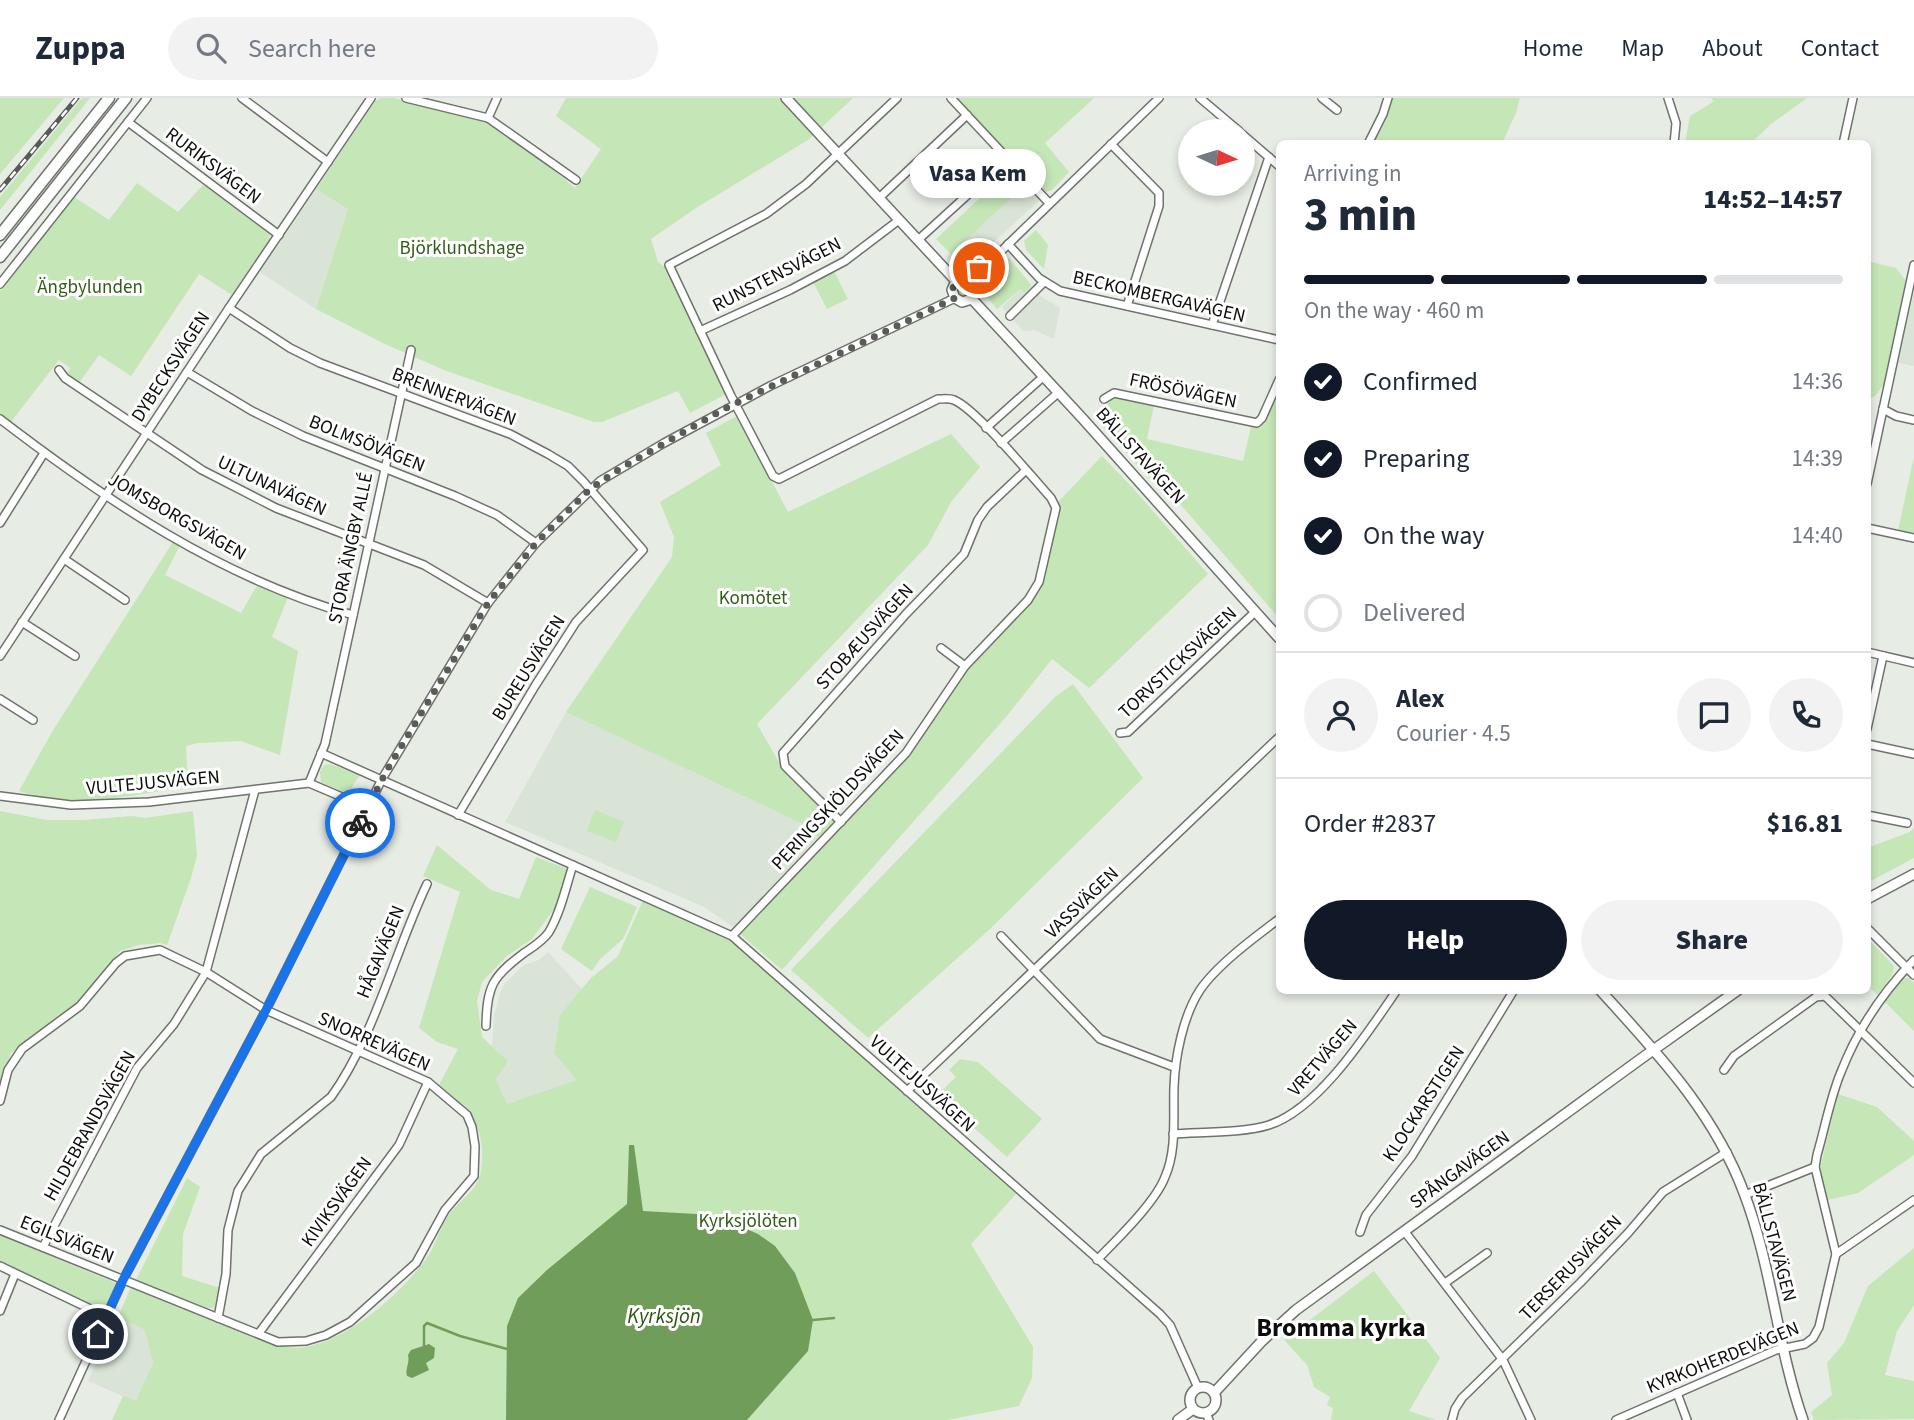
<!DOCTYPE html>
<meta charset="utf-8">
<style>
body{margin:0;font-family:"Source Sans 3",sans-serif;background:#f2f2f3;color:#1f2937;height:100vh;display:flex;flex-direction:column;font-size:26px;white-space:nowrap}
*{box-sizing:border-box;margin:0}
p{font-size:23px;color:#747a83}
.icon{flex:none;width:38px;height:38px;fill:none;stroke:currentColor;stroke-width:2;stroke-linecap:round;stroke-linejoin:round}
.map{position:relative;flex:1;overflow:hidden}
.drawer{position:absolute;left:1276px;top:42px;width:595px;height:854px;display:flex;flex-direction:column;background:#fff;border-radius:10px;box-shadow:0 4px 10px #0003}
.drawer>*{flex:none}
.needle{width:46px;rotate:94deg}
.controls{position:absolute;left:1178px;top:21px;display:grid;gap:14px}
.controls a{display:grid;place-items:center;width:77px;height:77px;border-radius:50%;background:#fff;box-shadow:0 4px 10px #0003;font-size:35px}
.pin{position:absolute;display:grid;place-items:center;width:60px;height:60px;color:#fff;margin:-30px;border:4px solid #fff;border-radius:50%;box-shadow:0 2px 7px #0007}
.courier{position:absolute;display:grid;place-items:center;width:70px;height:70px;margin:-35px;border:5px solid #1a73e8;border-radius:50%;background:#fff;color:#222;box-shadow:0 2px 9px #0007}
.bubble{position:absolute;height:49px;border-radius:24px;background:#fff;box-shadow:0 4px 10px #0003;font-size:23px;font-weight:800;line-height:49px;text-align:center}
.overview em{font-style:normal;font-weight:800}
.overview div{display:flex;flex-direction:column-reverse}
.overview{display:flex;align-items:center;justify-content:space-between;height:119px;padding:0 28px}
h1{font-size:46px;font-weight:800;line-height:52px}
.bar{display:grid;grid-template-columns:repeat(4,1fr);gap:10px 7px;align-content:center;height:84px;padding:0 28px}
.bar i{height:9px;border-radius:5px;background:#e0e1e3}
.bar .active{background:#111827}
.bar p{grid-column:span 4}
.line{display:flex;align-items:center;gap:18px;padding:0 28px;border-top:2px solid #e0e1e3}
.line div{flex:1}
.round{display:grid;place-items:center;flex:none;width:74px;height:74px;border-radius:37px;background:#f2f2f3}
ol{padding:0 28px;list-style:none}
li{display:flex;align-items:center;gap:21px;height:77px}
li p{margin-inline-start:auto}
li .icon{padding:7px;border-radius:50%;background:#111827;color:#fff;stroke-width:4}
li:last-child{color:#747a83}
li i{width:38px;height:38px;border:4px solid #e0e1e3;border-radius:50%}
.action{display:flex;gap:14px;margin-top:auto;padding:14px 28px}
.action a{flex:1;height:80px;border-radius:42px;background:#111827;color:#fff;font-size:28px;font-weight:800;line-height:80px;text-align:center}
.action a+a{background:#f2f2f3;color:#1f2937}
header{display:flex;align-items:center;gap:42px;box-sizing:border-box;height:98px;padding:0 35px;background:#fff;border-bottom:2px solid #e0e1e3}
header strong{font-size:33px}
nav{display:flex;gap:38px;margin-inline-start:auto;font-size:24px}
.search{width:490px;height:63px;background:#f2f2f3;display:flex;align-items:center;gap:18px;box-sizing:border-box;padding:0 24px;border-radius:38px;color:#747a83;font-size:26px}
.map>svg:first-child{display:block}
</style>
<header>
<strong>Zuppa</strong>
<div class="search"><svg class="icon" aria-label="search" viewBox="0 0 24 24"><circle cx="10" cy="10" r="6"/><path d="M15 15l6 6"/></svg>Search here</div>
<nav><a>Home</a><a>Map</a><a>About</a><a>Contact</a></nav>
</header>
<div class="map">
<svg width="1914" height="1322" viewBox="0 0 1914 1322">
<rect width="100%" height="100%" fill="#e7ece5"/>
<g fill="#dae4d6">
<polygon points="1027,85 1041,101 961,174 947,159"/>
<polygon points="316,91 348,111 316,211 260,174"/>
<polygon points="1031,187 1042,199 1060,210 1054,241 1034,232 1023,233 1002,209 1021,190 1025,195"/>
<polygon points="1914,193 1914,268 1898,265"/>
<polygon points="566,614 802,725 819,740 735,830 702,808 505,724"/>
<polygon points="548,854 582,891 560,917 578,982 507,1007 496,982 508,963 492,948 494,918 500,895 505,885 524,867 539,862"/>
<polygon points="118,1219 146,1232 153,1265 136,1304 88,1283"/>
</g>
<g fill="#c5e6b7">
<polygon points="0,0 64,0 0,76"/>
<polygon points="82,0 90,0 0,112 0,99"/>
<polygon points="381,0 394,0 487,23 531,53 575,90 601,51 556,18 566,0 853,0 808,42 696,110 651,141 658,164 667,171 726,296 690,315 678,293 602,324 594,324 444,272 385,246 316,211 348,111 316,91 375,3"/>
<polygon points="956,0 1094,0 1045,45 1069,74 1052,92 1046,94"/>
<polygon points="1393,0 1520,0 1516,15 1502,45 1374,45 1386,22"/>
<polygon points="1712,0 1807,0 1771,26 1751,45 1685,45 1690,18 1713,4"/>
<polygon points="998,83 1012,99 951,156 936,141"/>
<polygon points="137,85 178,114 204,86 269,134 270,141 232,197 199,176 131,278 99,257 79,285 67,276 70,270 59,262 10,325 0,317 0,193 74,99 109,122"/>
<polygon points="1036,132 1048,147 1044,171 1026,152 1024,143"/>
<polygon points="1009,160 1031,187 1025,195 1020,191 997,211 984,195 984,186"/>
<polygon points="1867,163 1896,170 1906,183 1884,286 1875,298 1867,302"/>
<polygon points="834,173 848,201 827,211 813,184"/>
<polygon points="1279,296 1279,520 1161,384 1154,386 1092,317 1104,309 1114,299 1154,307 1147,341 1243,363 1251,329 1261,330"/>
<polygon points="735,319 738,320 788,414 951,336 980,369 951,404 928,447 757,626 787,678 835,724 819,740 801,725 566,614 672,459 674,439 660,404 721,367 706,335"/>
<polygon points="1102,358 1131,388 1208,476 1089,590 1052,561 1006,619 782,872 740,836 914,650 966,572 1037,496 1049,459 1059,403"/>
<polygon points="1914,358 1914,437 1898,433"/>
<path d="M 173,444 L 180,447 L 165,477 L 241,515 L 258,486 L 288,499 L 272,539 L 298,553 L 280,657 L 241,643 L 198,645 L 186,648 L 188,688 C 135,697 72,712 19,693 L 52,634 Z"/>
<polygon points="1073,586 1143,680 990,831 868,940 791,872 1055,599"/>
<polygon points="330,666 360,677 353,687 351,697 321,684 320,674 324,667"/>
<polygon points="595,712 624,724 616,744 587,733"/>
<polygon points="0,713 47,722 83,722 132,718 145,720 193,713 197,757 191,780 167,847 160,845 139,847 120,853 79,905 11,955 0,988"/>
<polygon points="1914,730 1914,760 1867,785 1867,750 1910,734"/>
<path d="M 437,747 L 491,792 L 519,801 L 536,759 L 567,771 L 557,807 L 532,841 L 507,858 L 482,884 L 477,903 L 482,939 L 508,963 L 496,982 L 507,1006 L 577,982 L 554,955 L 560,917 L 590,881 L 618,858 L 644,800 L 712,832 L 735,846 L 1016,1096 L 971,1146 L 1033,1249 L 1032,1280 L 1019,1308 L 947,1322 L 112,1322 L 123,1298 L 136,1303 L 153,1265 L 145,1232 L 118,1219 L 131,1189 L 278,1247 C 287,1249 296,1251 305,1249 C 349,1242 403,1194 428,1158 C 436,1146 439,1132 447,1120 C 457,1103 478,1094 481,1073 C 487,1028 470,1014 439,987 L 458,951 L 437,944 L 419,930 L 460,794 L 423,778 Z"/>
<polygon points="590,789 637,809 623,841 600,861 592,873 561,851"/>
<polygon points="1867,840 1894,868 1893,875 1878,897 1867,887"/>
<polygon points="1901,880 1909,880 1914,885 1914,933 1884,903"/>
<polygon points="960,961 978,964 1042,1021 1007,1059 937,997 956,979 949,972"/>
<polygon points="1838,996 1877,1009 1914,1043 1914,1057 1858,1095 1828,1102 1820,1071"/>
<polygon points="187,1080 200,1089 183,1136 182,1178 220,1190 214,1210 208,1210 136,1182"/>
<polygon points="0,1137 116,1185 104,1213 0,1165"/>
<polygon points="1914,1150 1914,1207 1897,1233 1885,1277 1914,1283 1914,1321 1814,1322 1811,1314 1832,1297 1827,1265 1844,1245 1868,1188"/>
<polygon points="1374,1173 1440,1260 1409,1313 1436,1322 1331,1322 1333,1310 1327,1307 1330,1299 1314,1289 1307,1267 1284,1242"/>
</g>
<g fill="#719d5b">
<polygon points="629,1047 634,1047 643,1113 714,1117 758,1136 775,1148 795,1175 813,1222 808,1253 747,1322 506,1322 507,1228 518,1200 547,1172 627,1106"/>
<path d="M 429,1246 L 435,1250 L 434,1260 L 426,1265 L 429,1272 L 412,1280 L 407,1278 C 405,1270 410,1265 408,1257 L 411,1252 Z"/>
</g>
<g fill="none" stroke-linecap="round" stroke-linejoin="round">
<g stroke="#719d5b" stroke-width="2.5">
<polyline points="813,1222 834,1220"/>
<polyline points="424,1248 424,1228 427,1225 460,1238 507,1251"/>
</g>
<g stroke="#6e736c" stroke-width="10">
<g id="minor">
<polyline points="242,0 328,64"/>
<polyline points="406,0 488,20 576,82"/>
<polyline points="951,0 1049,105"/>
<polyline points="1200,0 1239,33"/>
<polyline points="1322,0 1337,12"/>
<polyline points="1668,0 1676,25 1674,46"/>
<polyline points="488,20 497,0"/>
<polyline points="128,24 279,137"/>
<polyline points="1242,36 1279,68"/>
<polyline points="1111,46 1159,95 1159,108 1127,208"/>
<polyline points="1368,46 1383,16 1388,0"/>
<polyline points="1843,46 1853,0"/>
<polyline points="879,100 967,17"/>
<polyline points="918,142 1007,61"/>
<polyline points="1008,146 1039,180 1060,193 1279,242"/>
<polyline points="961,181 991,163"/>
<polyline points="0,186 147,0"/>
<polyline points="975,190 991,163 1159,0"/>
<polyline points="229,210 290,250 320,265 510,336 548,356 568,368 583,383 643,452 576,524 535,588 458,717"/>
<polyline points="1010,218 1044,184"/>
<polyline points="1212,227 1269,59"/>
<polyline points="700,233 790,192 845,163 899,122"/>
<polyline points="59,272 65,280 202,372 276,410 424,467 488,505"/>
<polyline points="187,274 252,313 303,338 455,398 497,417 536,445"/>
<polyline points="1104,301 1114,295 1257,325 1262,320 1279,282"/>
<polyline points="1883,311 1896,318 1914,322"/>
<path d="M 0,321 C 107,403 222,481 353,517"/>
<polyline points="986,330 1044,278"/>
<polyline points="1001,345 1059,294"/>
<polyline points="1867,386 1914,167"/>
<polyline points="0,425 44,355"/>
<polyline points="1867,430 1914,440"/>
<polyline points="64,461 125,502"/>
<polyline points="22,524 75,558"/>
<polyline points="941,550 965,568"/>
<polyline points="1867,554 1914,565"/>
<polyline points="0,558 229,210 371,0"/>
<polyline points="0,601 33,622"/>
<polyline points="1867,631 1883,558"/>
<polyline points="1120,635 1128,634 1255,514"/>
<polyline points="1867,646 1914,656"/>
<polyline points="321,655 732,838 1160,1216 1170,1227 1198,1290"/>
<polyline points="309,685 325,646 411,252"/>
<polyline points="309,685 368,710"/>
<polyline points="0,698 71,707 149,704 309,685"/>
<polyline points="1867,717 1907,725"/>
<polyline points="841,724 785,668 783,655 906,516 964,456 978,422 987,409 1025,373"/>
<polyline points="1867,830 1914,877"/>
<path d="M 732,838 L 906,655 L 965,568 L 1028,502 L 1039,484 L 1056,410 L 1051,400 C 1032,379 976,311 954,302 C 949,300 943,301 938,301 L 779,381 L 773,378 L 731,298 L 669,167 L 766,116 L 806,86 L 897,0"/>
<polyline points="1001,838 1100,941 1174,969"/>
<path d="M 486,928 C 487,888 492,879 524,855 C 533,849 543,843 549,834 C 561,814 566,788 573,767"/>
<polyline points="1724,972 1734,958 1816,899 1825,898 1914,985"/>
<polyline points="907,993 1279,639"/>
<polyline points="0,1003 8,972 22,951 80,908 116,865 125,858 160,852 206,874 266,912 428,984 467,1017 472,1029 475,1048 474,1078 445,1112 416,1165 350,1224 326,1237 306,1243 278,1244 0,1132"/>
<path d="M 1173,1036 C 1201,1034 1244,1035 1269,1027 C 1319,1011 1368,934 1397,892"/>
<polyline points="1745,1097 1815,1069"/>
<polyline points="1360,1134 1366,1117 1412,1058 1514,892"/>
<polyline points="1405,1134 1503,1262 1531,1322"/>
<polyline points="43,1149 137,970 174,926 206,874 255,692"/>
<polyline points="1836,1156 1914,1102"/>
<path d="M 1097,1162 C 1117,1141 1155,1105 1165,1079 C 1177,1052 1173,1019 1174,989 C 1175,959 1183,918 1200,892 C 1217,867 1255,839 1279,821"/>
<polyline points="0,1168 105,1218"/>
<polyline points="1445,1185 1487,1155"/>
<polyline points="0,1213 15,1176"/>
<path d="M 218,1220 L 226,1176 L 228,1132 L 238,1093 L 261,1056 L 331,999 C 374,940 395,853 427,786"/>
<polyline points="259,1235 399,1047 428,984"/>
<polyline points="1677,1295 1687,1322"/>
<polyline points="1206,1315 1209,1322"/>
<polyline points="59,1322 123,1182 266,912 382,681 488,505 536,445 600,383 664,345 770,288 955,200"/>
<polyline points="1452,1322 1455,1311 1462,1300 1580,1185 1628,1135 1663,1094 1727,1054"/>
<path d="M 1616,1322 L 1776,1252 L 1805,1246 L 1813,1240 L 1819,1229 L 1836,1156 L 1815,1069 L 1817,1057 C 1825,1030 1830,1000 1841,974 C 1857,933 1883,894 1914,862"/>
</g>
</g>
<g stroke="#6e736c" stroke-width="12">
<g id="tertiary">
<polyline points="786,0 956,183"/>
<polyline points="956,183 952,192 955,200 962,204 972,201"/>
<polyline points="956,183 965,181 974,186 975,194 972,201"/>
<polyline points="972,201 1083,321 1279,540"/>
<polyline points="1867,801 1914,776"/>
<path d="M 1600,892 C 1657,955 1714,1014 1744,1095 C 1772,1168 1777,1248 1803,1322"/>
<circle cx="1203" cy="1302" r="13"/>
<polyline points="1214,1295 1262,1243 1296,1212 1642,960 1738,892"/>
<polyline points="1178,1322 1193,1311"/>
</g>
</g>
<g stroke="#6e736c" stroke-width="13">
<g id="secondary">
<polyline points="0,137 109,0"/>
<polyline points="0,159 126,0"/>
</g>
</g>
<use href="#minor" stroke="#fff" stroke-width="7"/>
<use href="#tertiary" stroke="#fff" stroke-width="9"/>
<use href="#secondary" stroke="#fff" stroke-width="10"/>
<g stroke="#575a56" stroke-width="5">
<polyline id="rail" points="0,92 77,0"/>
</g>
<use href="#rail" stroke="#fff" stroke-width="2.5" stroke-dasharray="8" stroke-linecap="butt"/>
</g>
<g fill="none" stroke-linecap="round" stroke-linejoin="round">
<polyline stroke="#595c57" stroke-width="7" stroke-dasharray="0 12.6" points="360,725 387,672 488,505 536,445 590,391 621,370 726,310 955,200 952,192 956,183 979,170"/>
<polyline stroke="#1a73e8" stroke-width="9" points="98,1236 123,1182 266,912 360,725"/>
</g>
<g text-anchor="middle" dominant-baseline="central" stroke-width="6" stroke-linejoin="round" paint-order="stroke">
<g font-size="19" fill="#0c0e0b" stroke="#fff">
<text transform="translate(213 68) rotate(37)">RURIKSVÄGEN</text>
<text transform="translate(777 177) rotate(-27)">RUNSTENSVÄGEN</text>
<text transform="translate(1159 199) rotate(13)">BECKOMBERGAVÄGEN</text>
<text transform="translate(171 269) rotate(-57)">DYBECKSVÄGEN</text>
<text transform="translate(1183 293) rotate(12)">FRÖSÖVÄGEN</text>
<text transform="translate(454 299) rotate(21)">BRENNERVÄGEN</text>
<text transform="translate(367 346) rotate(22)">BOLMSÖVÄGEN</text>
<text transform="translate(1140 358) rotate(48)">BÄLLSTAVÄGEN</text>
<text transform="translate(272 388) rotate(25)">ULTUNAVÄGEN</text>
<text transform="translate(177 419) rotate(30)">JOMSBORGSVÄGEN</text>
<text transform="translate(351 450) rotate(-78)">STORA ÄNGBY ALLÉ</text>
<text transform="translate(865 539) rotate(-48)">STOBÆUSVÄGEN</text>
<text transform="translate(1178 565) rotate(-43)">TORVSTICKSVÄGEN</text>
<text transform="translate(529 570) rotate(-58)">BUREUSVÄGEN</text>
<text transform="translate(153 685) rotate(-5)">VULTEJUSVÄGEN</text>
<text transform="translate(838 702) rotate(-47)">PERINGSKIÖLDSVÄGEN</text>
<text transform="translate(1082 805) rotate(-44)">VASSVÄGEN</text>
<text transform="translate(381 854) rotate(-68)">HÅGAVÄGEN</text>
<text transform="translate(374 944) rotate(24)">SNORREVÄGEN</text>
<text transform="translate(1323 960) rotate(-49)">VRETVÄGEN</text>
<text transform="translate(922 986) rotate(42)">VULTEJUSVÄGEN</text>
<text transform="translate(1424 1006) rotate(-57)">KLOCKARSTIGEN</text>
<text transform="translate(90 1028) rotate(-61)">HILDEBRANDSVÄGEN</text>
<text transform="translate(1460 1072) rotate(-36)">SPÅNGAVÄGEN</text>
<text transform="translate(337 1104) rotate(-54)">KIVIKSVÄGEN</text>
<text transform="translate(67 1142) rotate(22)">EGILSVÄGEN</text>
<text transform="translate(1774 1144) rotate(75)">BÄLLSTAVÄGEN</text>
<text transform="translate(1571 1170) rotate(-46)">TERSERUSVÄGEN</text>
<text transform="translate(1723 1260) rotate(-22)">KYRKOHERDEVÄGEN</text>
</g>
<g font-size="19" fill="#335d19" stroke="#fff">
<text x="462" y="150">Björklundshage</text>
<text x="90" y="189">Ängbylunden</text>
<text x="753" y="500">Komötet</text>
<text x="748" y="1123">Kyrksjölöten</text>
</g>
<g font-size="21" font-style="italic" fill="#2c5611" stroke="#fff">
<text x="664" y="1218">Kyrksjön</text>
</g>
<g font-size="26" font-weight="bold" fill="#0c0e0b" stroke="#fff">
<text x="1341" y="1229">Bromma kyrka</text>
</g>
</g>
</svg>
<div class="controls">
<a><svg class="needle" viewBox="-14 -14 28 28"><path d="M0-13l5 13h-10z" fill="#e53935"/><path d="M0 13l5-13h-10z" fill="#747a83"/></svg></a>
</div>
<div class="pin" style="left:979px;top:170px;background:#ea580c"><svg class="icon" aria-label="bag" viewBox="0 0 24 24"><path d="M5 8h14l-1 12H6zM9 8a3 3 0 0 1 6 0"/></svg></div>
<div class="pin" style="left:98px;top:1236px;background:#1f2937"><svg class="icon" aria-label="home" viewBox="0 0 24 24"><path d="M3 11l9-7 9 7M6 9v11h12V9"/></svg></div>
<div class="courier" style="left:360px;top:725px"><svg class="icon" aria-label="bike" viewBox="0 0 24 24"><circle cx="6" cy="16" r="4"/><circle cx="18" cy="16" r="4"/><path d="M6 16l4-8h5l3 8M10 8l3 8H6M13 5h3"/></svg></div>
<div class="bubble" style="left:910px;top:51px;width:136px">Vasa Kem</div>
<section class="drawer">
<div class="overview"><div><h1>3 min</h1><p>Arriving in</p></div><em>14:52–14:57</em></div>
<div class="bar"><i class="active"></i><i class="active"></i><i class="active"></i><i></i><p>On the way · 460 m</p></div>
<ol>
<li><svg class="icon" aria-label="check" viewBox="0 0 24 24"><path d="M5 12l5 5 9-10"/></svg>Confirmed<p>14:36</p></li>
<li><svg class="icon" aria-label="check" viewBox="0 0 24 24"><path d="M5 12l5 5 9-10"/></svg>Preparing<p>14:39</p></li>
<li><svg class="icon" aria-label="check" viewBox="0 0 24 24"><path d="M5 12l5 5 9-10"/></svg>On the way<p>14:40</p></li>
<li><i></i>Delivered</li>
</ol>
<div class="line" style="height:126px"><a class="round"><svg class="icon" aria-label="person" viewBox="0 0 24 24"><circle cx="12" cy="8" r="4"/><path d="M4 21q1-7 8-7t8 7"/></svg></a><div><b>Alex</b><p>Courier · 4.5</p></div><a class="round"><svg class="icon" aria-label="chat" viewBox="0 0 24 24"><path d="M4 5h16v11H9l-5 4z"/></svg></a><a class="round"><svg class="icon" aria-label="phone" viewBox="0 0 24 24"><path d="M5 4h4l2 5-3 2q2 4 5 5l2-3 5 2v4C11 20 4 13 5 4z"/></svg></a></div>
<div class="line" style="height:91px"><div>Order #2837</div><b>$16.81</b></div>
<div class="action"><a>Help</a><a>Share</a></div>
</section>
</div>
